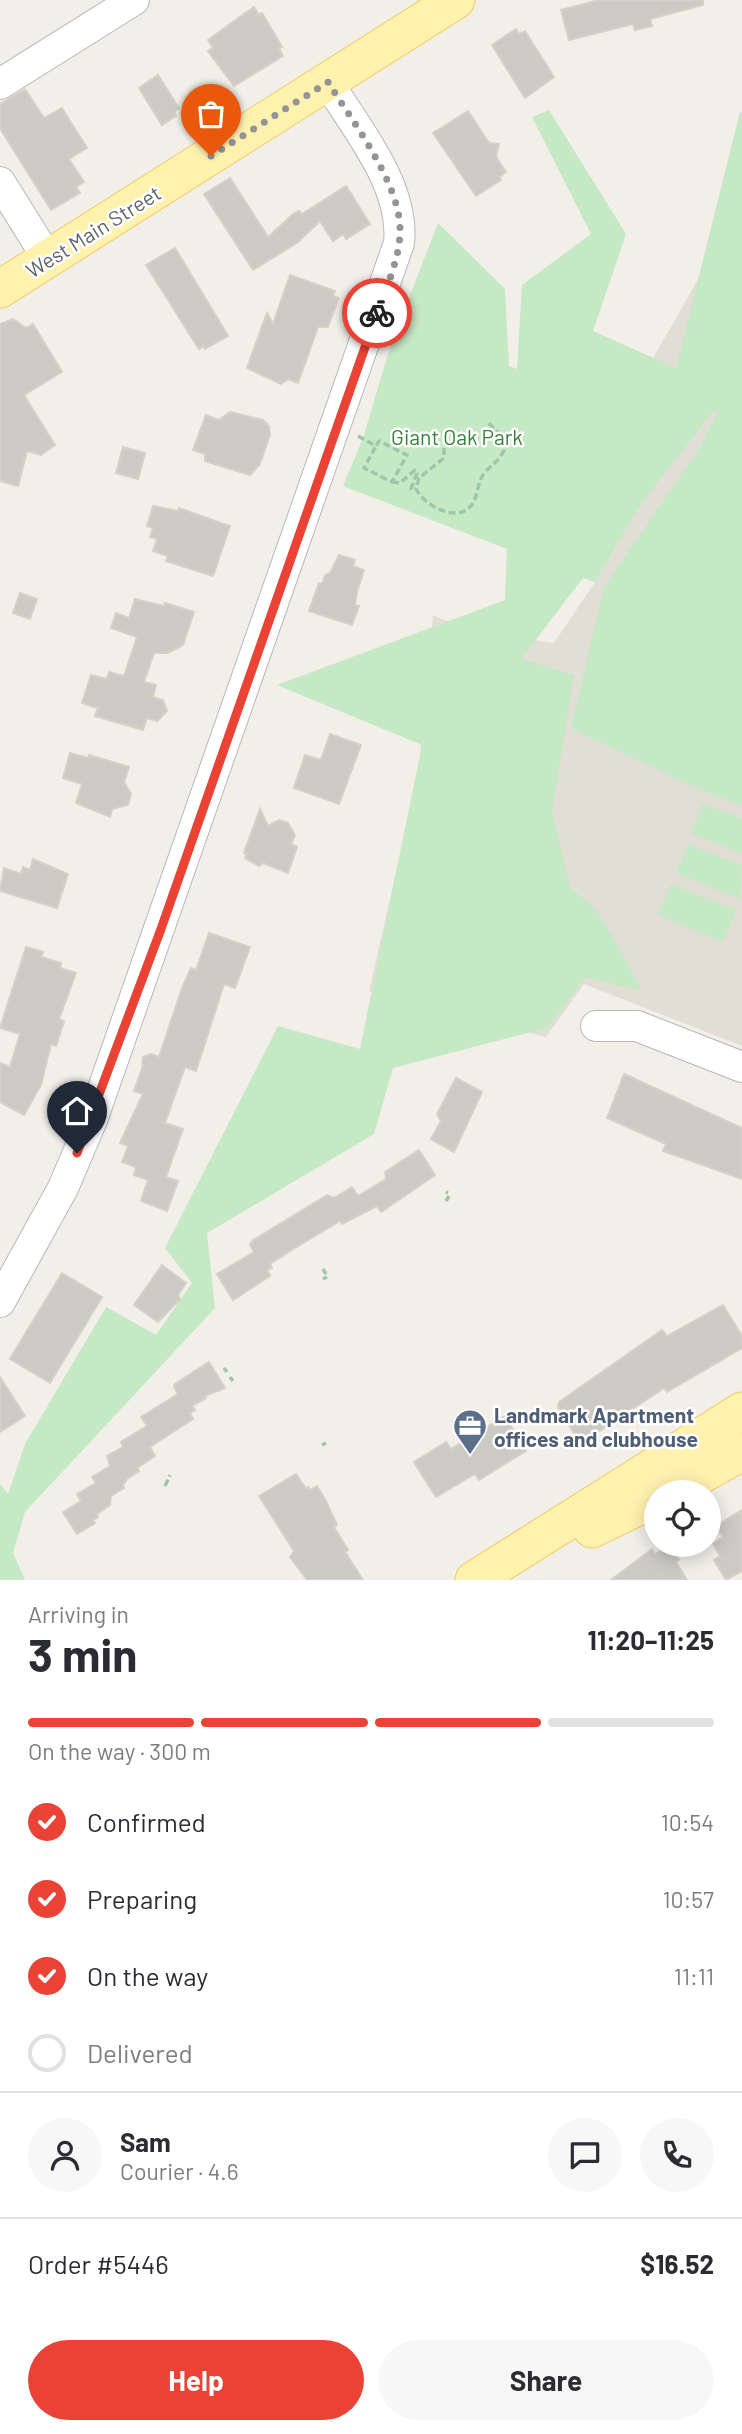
<!DOCTYPE html>
<meta charset="utf-8">
<style>
body{margin:0;font-family:Barlow,sans-serif;background:#f7f7f7;color:#2b2b33;height:100vh;display:flex;flex-direction:column;font-size:26px;white-space:nowrap}
*{box-sizing:border-box;margin:0}
p{font-size:23px;color:#7c7c81}
.icon{flex:none;width:38px;height:38px;fill:none;stroke:currentColor;stroke-width:2;stroke-linecap:round;stroke-linejoin:round}
.map{position:relative;height:1580px;overflow:hidden}
.details{display:flex;flex-direction:column;background:#fff;flex:1}
.details>*{flex:none}
.fabs{position:absolute;left:644px;top:1480px;display:grid;gap:14px}
.fabs a{display:grid;place-items:center;width:77px;height:77px;border-radius:50%;background:#fff;box-shadow:0 4px 18px #0003;font-size:35px}
.pin{position:absolute;display:grid;place-items:center;width:60px;height:60px;color:#fff;margin:-72px -30px;border-radius:50% 50% 50% 0;rotate:-45deg;box-shadow:0 0 7px #0007}
.pin .icon{rotate:45deg}
.courier{position:absolute;display:grid;place-items:center;width:70px;height:70px;margin:-35px;border:5px solid #ea4335;border-radius:50%;background:#fff;color:#222;box-shadow:0 2px 9px #0007}
.head em{font-style:normal;font-weight:700}
.head div{display:flex;flex-direction:column-reverse}
.head{display:flex;align-items:center;justify-content:space-between;height:119px;padding:0 28px}
h1{font-size:46px;font-weight:700;line-height:52px}
.bar{display:grid;grid-template-columns:repeat(4,1fr);gap:10px 7px;align-content:center;height:84px;padding:0 28px}
.bar i{height:9px;border-radius:5px;background:#e1e1e2}
.bar .active{background:#ea4335}
.bar p{grid-column:span 4}
.line{display:flex;align-items:center;gap:18px;padding:0 28px;border-top:2px solid #e1e1e2}
.line div{flex:1}
.round{display:grid;place-items:center;flex:none;width:74px;height:74px;border-radius:37px;background:#f7f7f7}
ol{padding:0 28px;list-style:none}
li{display:flex;align-items:center;gap:21px;height:77px}
li p{margin-inline-start:auto}
li .icon{padding:7px;border-radius:50%;background:#ea4335;color:#fff;stroke-width:4}
li:last-child{color:#7c7c81}
li i{width:38px;height:38px;border:4px solid #e1e1e2;border-radius:50%}
.primary-button{display:flex;gap:14px;margin-top:auto;padding:14px 28px}
.primary-button a{flex:1;height:80px;border-radius:42px;background:#ea4335;color:#fff;font-size:28px;font-weight:700;line-height:80px;text-align:center}
.primary-button a+a{background:#f7f7f7;color:#2b2b33}
.map>svg:first-child{display:block}
</style>
<div class="map">
<svg width="742" height="1580" viewBox="0 0 742 1580">
<rect width="100%" height="100%" fill="#f1efe8"/>
<polygon fill="#e1ded6" points="742,203 742,1046 584,984 546,1037 369,991 418,776 433,615 471,631 554,643 595,582 681,436 622,412"/>
<g fill="#c5e8c5">
<polygon points="549,110 626,234 593,331 676,368 740,112 742,113 742,806 690,785 571,728 604,587 699,449 718,412 713,411 641,504 595,582 583,578 521,659 574,675 552,811 570,888 593,906 615,940 642,991 586,977 547,1028 393,1068 374,1134 207,1233 215,1308 25,1512 13,1553 25,1580 0,1580 0,1484 8,1494 25,1444 106,1307 156,1335 192,1283 165,1248 278,1026 360,1049 422,745 277,685 505,600 507,549 343,486 363,438 390,347 438,223 505,289 509,366 517,369 522,285 591,234 532,117"/>
<polygon points="703,803 742,819 742,854 691,833"/>
<polygon points="688,844 742,865 740,899 676,873"/>
<polygon points="671,884 736,910 723,942 658,915"/>
</g>
<g fill="#cccac5" stroke="#d6d1c6" stroke-width="2">
<polygon points="599,0 703,0 703,5 650,19 652,26 635,30 633,24 569,40 561,10"/>
<polygon points="254,7 259,15 262,13 282,47 279,49 283,56 234,86 208,51 213,48 208,40"/>
<polygon points="516,29 519,34 525,31 554,77 525,98 492,45"/>
<polygon points="158,75 179,108 174,112 176,116 162,125 139,88"/>
<polygon points="25,89 44,118 62,108 87,148 69,159 84,182 76,187 80,193 51,210 0,128 0,104"/>
<polygon points="468,111 489,143 499,144 496,157 506,172 499,177 501,180 476,196 433,133"/>
<polygon points="230,178 268,237 293,214 299,211 302,214 346,186 370,224 346,239 343,234 333,241 320,221 297,243 253,270 204,194"/>
<polygon points="175,248 228,336 205,349 203,346 199,349 146,265"/>
<polygon points="290,275 335,291 333,296 339,298 328,327 318,327 298,383 288,379 281,384 247,368 267,313 273,324"/>
<polygon points="13,319 26,328 33,324 62,372 24,395 55,445 41,455 27,451 18,486 0,481 0,324"/>
<polygon points="230,412 263,420 269,426 270,435 260,464 250,475 205,461 205,454 193,450 206,415 219,420"/>
<polygon points="123,447 145,453 138,479 116,473"/>
<polygon points="153,506 178,511 179,508 230,526 213,576 166,561 168,556 153,551 157,539 150,537 153,528 147,526"/>
<polygon points="339,555 355,560 353,566 364,570 357,592 355,605 359,606 352,625 309,611 319,583 322,584 325,575 330,573"/>
<polygon points="20,593 37,599 30,619 13,613"/>
<polygon points="135,599 164,606 165,603 194,612 183,645 168,653 154,653 144,682 156,685 153,697 163,700 167,711 157,721 147,718 143,730 95,716 98,708 82,703 91,675 107,679 109,672 124,676 137,637 111,628 116,613 129,618"/>
<polygon points="330,734 361,745 339,804 294,788 305,755 321,760"/>
<polygon points="70,753 88,758 89,755 129,767 124,782 131,794 128,805 112,809 110,817 76,803 82,784 63,778"/>
<polygon points="260,809 268,826 279,820 288,823 295,835 291,844 297,847 288,873 263,863 259,866 245,858 247,854 244,853"/>
<polygon points="33,859 68,874 57,908 0,891 4,868 21,874 23,867 30,870"/>
<polygon points="209,933 250,947 235,988 224,984 196,1071 185,1067 165,1123 183,1129 166,1177 178,1181 167,1211 141,1201 148,1180 134,1175 136,1167 122,1162 128,1146 120,1143 143,1094 134,1091 142,1069 143,1057 151,1054 159,1057 182,988 191,968 196,970"/>
<polygon points="26,947 43,952 41,957 61,963 60,968 76,973 59,1019 64,1021 56,1046 51,1044 41,1085 24,1115 0,1102 0,1063 10,1067 20,1034 0,1028"/>
<polygon points="624,1074 742,1128 742,1179 663,1151 666,1144 607,1118"/>
<polygon points="456,1078 482,1092 454,1152 431,1139 441,1121 437,1114"/>
<polygon points="419,1150 435,1175 381,1212 377,1206 342,1224 340,1221 295,1248 270,1264 272,1268 267,1270 270,1276 233,1300 217,1274 254,1252 250,1245 252,1241 327,1195 334,1198 352,1187 358,1196 386,1179 385,1172"/>
<polygon points="162,1265 186,1283 178,1295 180,1299 158,1322 134,1305"/>
<polygon points="62,1273 102,1297 50,1383 10,1359"/>
<polygon points="723,1305 742,1336 742,1348 667,1392 664,1388 583,1442 581,1438 578,1440 558,1407 559,1402 662,1330 667,1336"/>
<polygon points="209,1362 225,1388 205,1396 206,1398 192,1406 195,1410 190,1413 193,1419 150,1447 155,1456 137,1468 139,1471 127,1479 123,1485 124,1488 111,1496 110,1505 97,1514 98,1517 93,1520 95,1523 77,1534 63,1512 81,1501 77,1494 96,1483 92,1477 110,1466 107,1456 123,1447 121,1442 147,1426 141,1417 178,1394 174,1387 175,1384"/>
<polygon points="0,1377 25,1416 0,1432"/>
<polygon points="505,1416 526,1451 479,1480 475,1474 436,1497 414,1462 446,1442 451,1449"/>
<polygon points="296,1474 306,1489 308,1487 310,1490 317,1486 325,1499 337,1525 334,1527 348,1550 345,1552 363,1580 307,1580 290,1557 294,1551 259,1496"/>
<polygon points="742,1510 742,1571 726,1580 714,1560 720,1556 713,1544 723,1537 716,1526"/>
<polygon points="667,1547 671,1548 679,1560 676,1562 687,1580 611,1580 652,1549 655,1554"/>
</g>
<g fill="none" stroke-linecap="round" stroke-linejoin="round">
<g stroke="#b5b8bc" stroke-width="32">
<g id="minor">
<polyline points="0,84 134,0"/>
<polyline points="0,182 48,259"/>
<polyline points="596,1026 637,1026 742,1067"/>
<path d="M 0,1302 L 63,1188 L 92,1120 L 399,243 C 405,185 356,129 328,82"/>
</g>
</g>
<g stroke="#f2c960" stroke-width="39">
<g id="major">
<polyline points="0,289 456,0"/>
<polyline points="668,1493 742,1452"/>
<polyline points="592,1529 656,1498"/>
<polyline points="474,1580 742,1411"/>
</g>
</g>
<g stroke="#9cc7a9" stroke-width="3.5" stroke-dasharray="7 3.5" stroke-linecap="butt">
<polyline points="358,436 376,446 379,441 407,455 392,482 364,468 376,446"/>
<path d="M 444,448 L 444,458 L 419,478 L 416,489 C 425,507 462,526 474,501 C 478,493 478,482 483,475 C 491,464 499,462 504,450 L 498,432 L 488,423"/>
<polyline points="392,482 400,483 415,470 417,473 411,489 416,489"/>
<polyline points="446,1192 448,1193"/>
<polyline points="446,1201 449,1196"/>
<polyline points="323,1269 326,1274"/>
<polyline points="323,1279 327,1277"/>
<polyline points="224,1368 227,1372"/>
<polyline points="230,1377 233,1381"/>
<polyline points="322,1445 326,1443"/>
<polyline points="165,1486 170,1475"/>
</g>
<use href="#minor" stroke="#fff" stroke-width="30"/>
<use href="#major" stroke="#fff2af" stroke-width="37"/>
</g>
<g fill="none" stroke-linecap="round" stroke-linejoin="round">
<path stroke="#929495" stroke-width="7" stroke-dasharray="0 12.6" d="M 211,156 L 328,82 C 352,121 401,184 400,231 C 400,258 386,288 377,313"/>
<polyline stroke="#ea4335" stroke-width="9" points="77,1153 161,929 377,313"/>
</g>
<defs>
<g id="office-pin" transform="scale(1.75)"><path d="M0 17L-7.5 6A9.5 9.5 0 1 1 7.5 6Z" fill="#5c6f8a" stroke="#fff"/><path d="M-6-3h4V-5.5h4V-3h4V5H-6ZM-1-4.5V-3h2v-1.5ZM-6 0V1H6V0Z" fill="#fff"/></g>
</defs>
<g fill-rule="evenodd">
<use href="#office-pin" x="470" y="1426"/>
</g>
<g text-anchor="middle" dominant-baseline="central" stroke-width="5" stroke-linejoin="round" paint-order="stroke">
<g font-size="21" fill="#5f6368" stroke="#fff">
<text transform="translate(93 231) rotate(-32)">West Main Street</text>
</g>
<g font-size="21" fill="#348238" stroke="#fff">
<text x="457" y="436">Giant Oak Park</text>
</g>
<g font-size="21" font-weight="bold" fill="#4e5e75" stroke="#fff" text-anchor="start">
<text x="494" y="1414">Landmark Apartment<tspan x="494" dy="24">offices and clubhouse</tspan></text>
</g>
</g>
</svg>
<div class="fabs">
<a><svg class="icon" aria-label="locate" viewBox="0 0 24 24"><circle cx="12" cy="12" r="6"/><path d="M12 2v4M12 18v4M2 12h4M18 12h4"/></svg></a>
</div>
<div class="pin" style="left:211px;top:156px;background:#ea580c"><svg class="icon" aria-label="bag" viewBox="0 0 24 24"><path d="M5 8h14l-1 12H6zM9 8a3 3 0 0 1 6 0"/></svg></div>
<div class="pin" style="left:77px;top:1153px;background:#1f2937"><svg class="icon" aria-label="home" viewBox="0 0 24 24"><path d="M3 11l9-7 9 7M6 9v11h12V9"/></svg></div>
<div class="courier" style="left:377px;top:313px"><svg class="icon" aria-label="bike" viewBox="0 0 24 24"><circle cx="6" cy="16" r="4"/><circle cx="18" cy="16" r="4"/><path d="M6 16l4-8h5l3 8M10 8l3 8H6M13 5h3"/></svg></div>
</div>
<section class="details">
<div class="head"><div><h1>3 min</h1><p>Arriving in</p></div><em>11:20–11:25</em></div>
<div class="bar"><i class="active"></i><i class="active"></i><i class="active"></i><i></i><p>On the way · 300 m</p></div>
<ol>
<li><svg class="icon" aria-label="check" viewBox="0 0 24 24"><path d="M5 12l5 5 9-10"/></svg>Confirmed<p>10:54</p></li>
<li><svg class="icon" aria-label="check" viewBox="0 0 24 24"><path d="M5 12l5 5 9-10"/></svg>Preparing<p>10:57</p></li>
<li><svg class="icon" aria-label="check" viewBox="0 0 24 24"><path d="M5 12l5 5 9-10"/></svg>On the way<p>11:11</p></li>
<li><i></i>Delivered</li>
</ol>
<div class="line" style="height:126px"><a class="round"><svg class="icon" aria-label="person" viewBox="0 0 24 24"><circle cx="12" cy="8" r="4"/><path d="M4 21q1-7 8-7t8 7"/></svg></a><div><b>Sam</b><p>Courier · 4.6</p></div><a class="round"><svg class="icon" aria-label="chat" viewBox="0 0 24 24"><path d="M4 5h16v11H9l-5 4z"/></svg></a><a class="round"><svg class="icon" aria-label="phone" viewBox="0 0 24 24"><path d="M5 4h4l2 5-3 2q2 4 5 5l2-3 5 2v4C11 20 4 13 5 4z"/></svg></a></div>
<div class="line" style="height:91px"><div>Order #5446</div><b>$16.52</b></div>
<div class="primary-button"><a>Help</a><a>Share</a></div>
</section>
